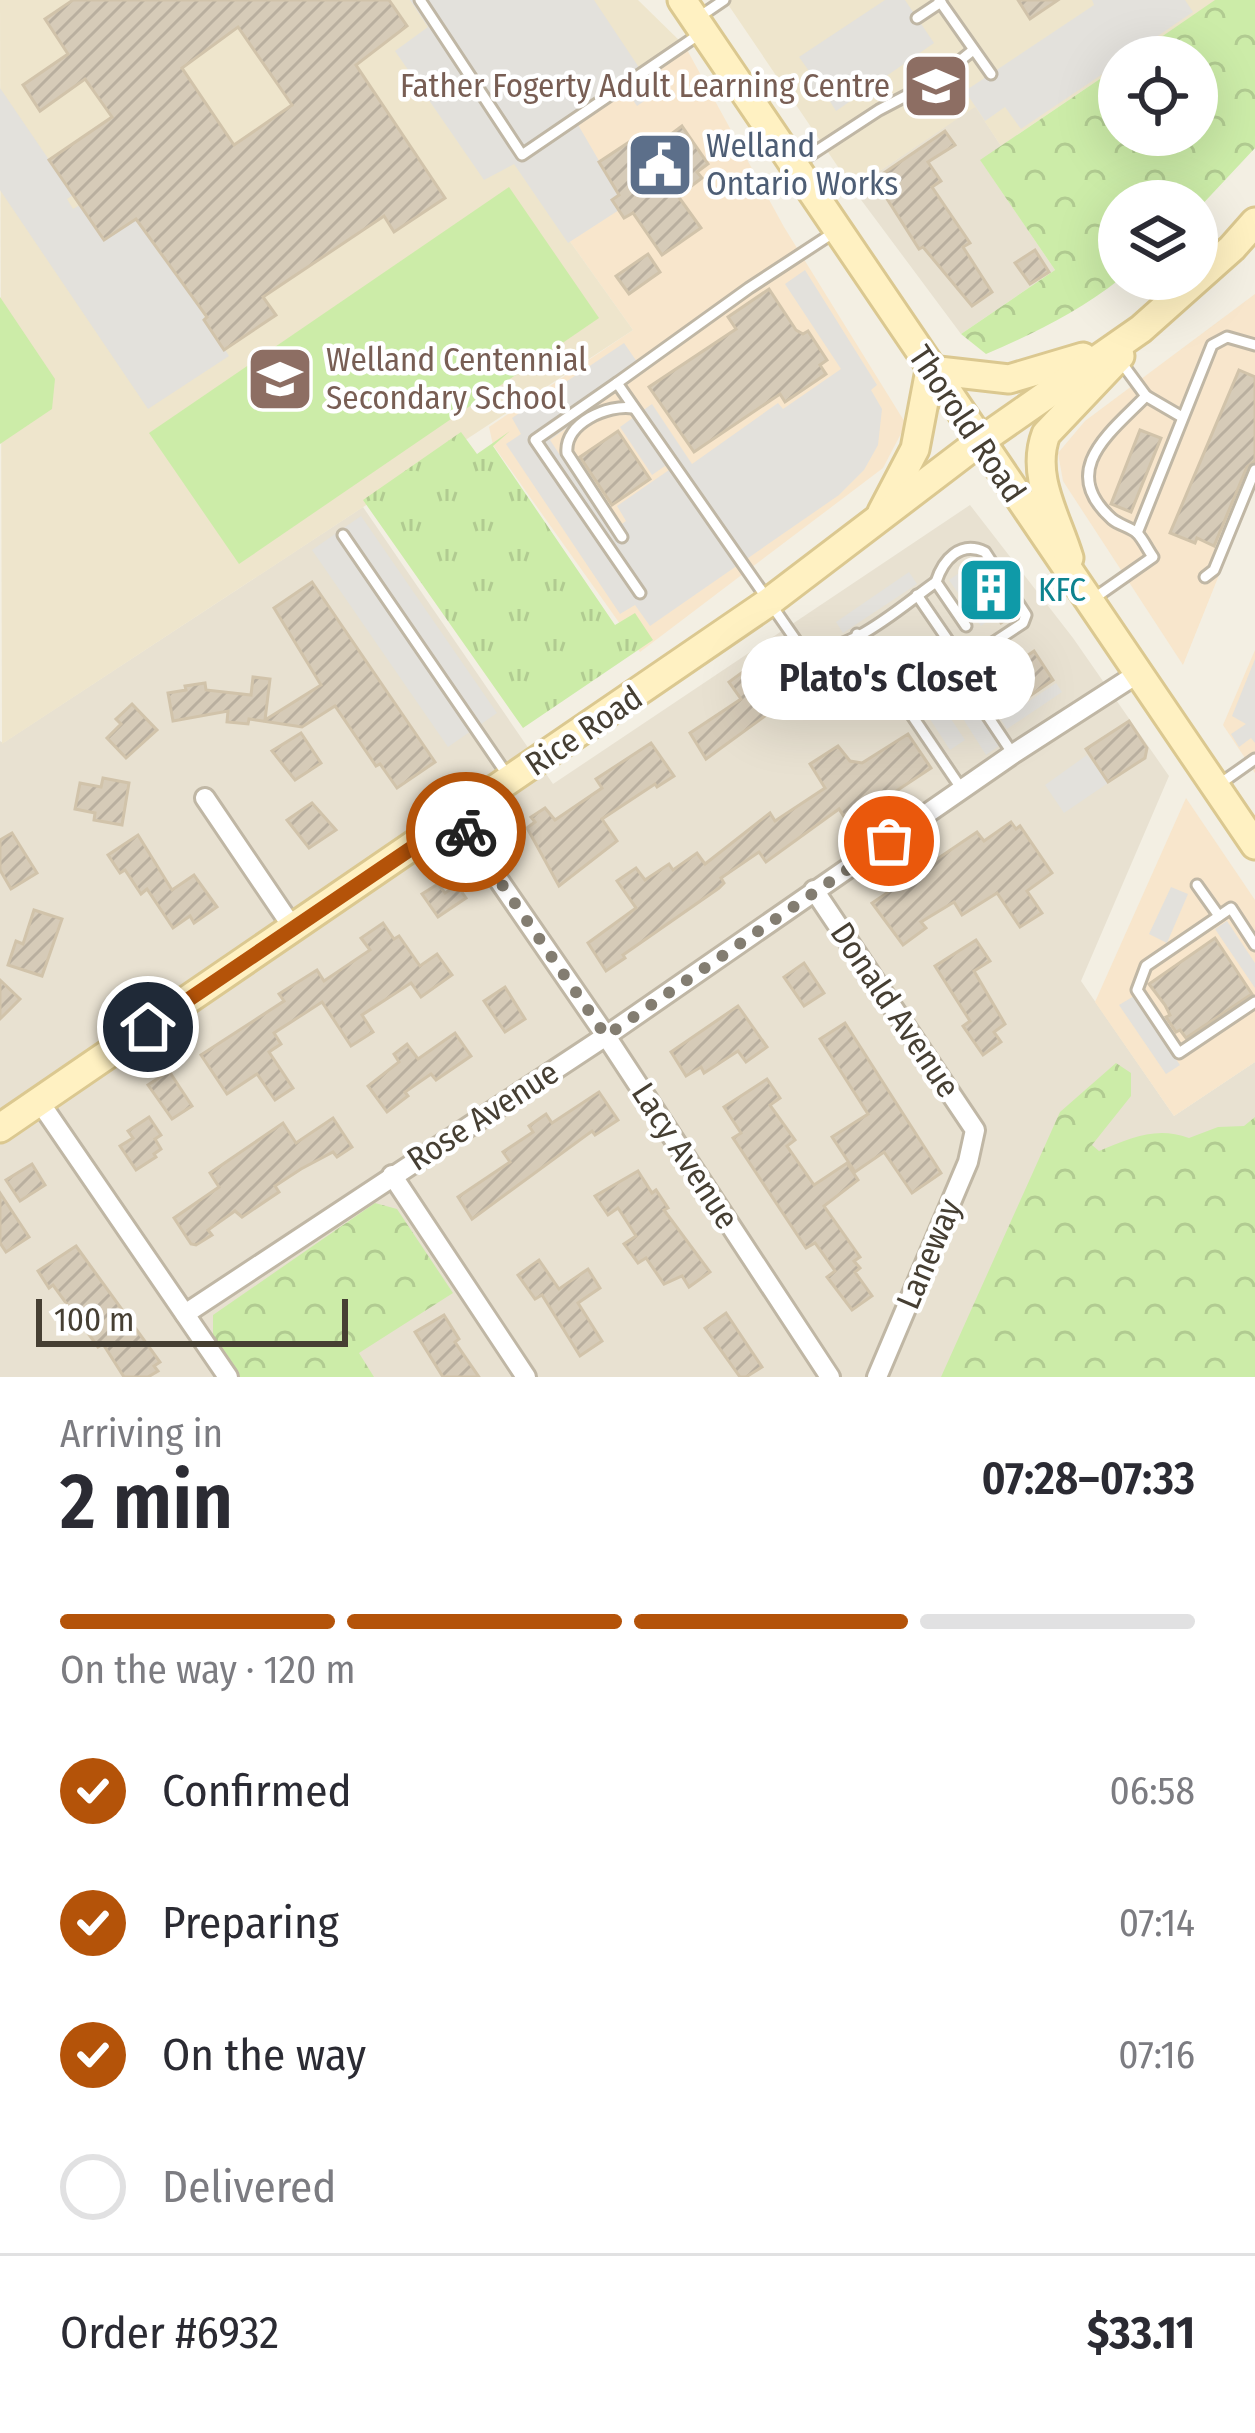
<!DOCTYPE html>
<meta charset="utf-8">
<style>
body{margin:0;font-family:"Fira Sans Condensed",sans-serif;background:#f7f7f7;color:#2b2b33;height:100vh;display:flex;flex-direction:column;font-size:45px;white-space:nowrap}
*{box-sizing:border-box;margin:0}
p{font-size:39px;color:#7c7c81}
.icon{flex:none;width:66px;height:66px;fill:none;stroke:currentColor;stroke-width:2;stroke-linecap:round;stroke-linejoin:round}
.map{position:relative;height:1377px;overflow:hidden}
.drawer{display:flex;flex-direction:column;background:#fff;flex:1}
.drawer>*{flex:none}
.controls{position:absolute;left:1098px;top:36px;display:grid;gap:24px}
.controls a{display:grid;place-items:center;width:120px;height:120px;border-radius:50%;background:#fff;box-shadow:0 12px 48px #0002;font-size:60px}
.scale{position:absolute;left:36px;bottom:30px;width:312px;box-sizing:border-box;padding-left:12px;border:6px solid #463f33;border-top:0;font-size:33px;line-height:42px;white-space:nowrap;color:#463f33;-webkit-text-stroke:9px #fff;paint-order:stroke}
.pin{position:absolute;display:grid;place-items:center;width:102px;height:102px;color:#fff;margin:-51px;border:6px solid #fff;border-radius:50%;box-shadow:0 3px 12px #0007}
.courier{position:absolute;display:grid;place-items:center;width:120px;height:120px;margin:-60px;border:9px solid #b45309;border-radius:50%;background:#fff;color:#222;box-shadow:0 3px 15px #0007}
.bubble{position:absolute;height:84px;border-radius:42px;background:#fff;box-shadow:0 12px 48px #0002;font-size:39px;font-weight:600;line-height:84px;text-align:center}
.headline em{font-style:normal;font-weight:600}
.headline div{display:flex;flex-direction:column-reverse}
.headline{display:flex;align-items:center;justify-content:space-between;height:204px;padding:0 60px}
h1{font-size:78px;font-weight:600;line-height:90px}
.bar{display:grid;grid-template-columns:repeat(4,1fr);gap:18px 12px;align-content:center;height:144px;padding:0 60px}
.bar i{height:15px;border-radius:9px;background:#e1e1e2}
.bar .selected{background:#b45309}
.bar p{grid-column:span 4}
.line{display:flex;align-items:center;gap:30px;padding:0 60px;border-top:3px solid #e1e1e2}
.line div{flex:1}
ol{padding:0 60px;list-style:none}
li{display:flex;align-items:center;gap:36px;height:132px}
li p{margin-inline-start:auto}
li .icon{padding:12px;border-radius:50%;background:#b45309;color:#fff;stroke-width:4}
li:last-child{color:#7c7c81}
li i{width:66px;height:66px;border:6px solid #e1e1e2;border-radius:50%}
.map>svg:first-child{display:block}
</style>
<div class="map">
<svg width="1255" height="1377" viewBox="0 0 1255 1377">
<defs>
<pattern id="grass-tufts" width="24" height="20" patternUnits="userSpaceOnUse" patternTransform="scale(3)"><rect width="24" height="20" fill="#cceca8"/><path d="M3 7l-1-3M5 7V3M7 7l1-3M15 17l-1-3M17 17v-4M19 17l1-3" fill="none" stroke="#b1cb91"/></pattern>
<pattern id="forest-crowns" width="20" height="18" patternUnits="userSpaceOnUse" patternTransform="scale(3)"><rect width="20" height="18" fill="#cceca8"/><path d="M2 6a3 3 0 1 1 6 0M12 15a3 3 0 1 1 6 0" fill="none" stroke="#b1cb91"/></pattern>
<pattern id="building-hatch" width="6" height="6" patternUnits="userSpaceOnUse" patternTransform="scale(3)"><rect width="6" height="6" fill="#d6cbb8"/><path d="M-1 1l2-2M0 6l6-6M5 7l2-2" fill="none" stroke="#b9af9f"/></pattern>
</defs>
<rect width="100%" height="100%" fill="#f3efe3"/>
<g fill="#e8e1d1">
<polygon points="975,106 1001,146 981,161 1055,270 961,334 853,189"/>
<polygon points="970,505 1073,638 1169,776 1081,981 1174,1116 1255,1062 1255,1377 0,1377 0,741 3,743 363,507 553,784"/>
</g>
<g fill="#f8e6cc">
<polygon points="685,46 784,227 906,424 883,468 640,652 493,445 489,427 633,330 514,163"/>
<polygon points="1255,294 1255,485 1183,665 1063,481 1058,453 1085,421"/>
<polygon points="1255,650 1255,773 1223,725"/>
<polygon points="1186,798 1255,900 1255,1062 1174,1116 1095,1002"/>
</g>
<g fill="#eee5cc">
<polygon points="0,0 638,0 685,46 514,163 633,330 2,744"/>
<polygon points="725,0 1216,0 1132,57 1119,57 1119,66 1001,146 975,107 853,189"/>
</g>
<polygon fill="url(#grass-tufts)" points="510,431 493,446 615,625 635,613 653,640 523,728 363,500 461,432 477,454"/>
<g fill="url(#forest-crowns)">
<path d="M 1215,0 L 1255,0 L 1255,148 L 1197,210 L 1197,201 L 1119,201 L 1120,279 C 1078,312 1035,333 986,354 L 961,334 L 1055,270 L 980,160 L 1119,66 L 1119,135 L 1197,135 L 1197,57 L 1132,57 Z"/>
<path d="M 1116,1063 L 1131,1073 L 1131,1096 L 1092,1145 L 1099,1151 C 1131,1138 1156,1126 1189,1138 L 1218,1127 L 1244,1126 L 1255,1117 L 1255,1377 L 941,1377 L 1060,1112 Z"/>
<polygon points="375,1203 397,1209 453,1293 359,1353 374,1377 240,1377 213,1337 213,1315"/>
</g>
<g fill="#cceca8">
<polygon points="509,187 599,318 239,564 149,433"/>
<polygon points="0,297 55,379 52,409 0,444"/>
</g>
<g fill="#e3e1dc">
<polygon points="410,0 594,0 656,93 637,106 625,88 577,123 619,195 619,210 568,243 514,164 484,180 395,51 428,27"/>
<polygon points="885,0 905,0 934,43 836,111 826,95 818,100 803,77 809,71 799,57"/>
<polygon points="1092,0 1185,0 1193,12 1127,57 1119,57 1119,63 1021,129 1005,107 985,121 965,91 1094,5"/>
<polygon points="0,88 73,195 67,199 73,209 80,205 139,216 140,225 149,238 153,237 159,246 156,249 161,256 165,254 229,356 148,409 0,190"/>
<polygon points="805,270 877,385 871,390 882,409 878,445 864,470 839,495 650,626 635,605 620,614 506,444 521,434 512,418 624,343 644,372 550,440 611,532 626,521 617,506 669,470 665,466 652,475 620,427 652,404 692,464 778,403 783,409 841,369 785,284"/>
<polygon points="361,516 497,713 448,747 312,550"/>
<polygon points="962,571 993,617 981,626 949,580"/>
<polygon points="909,572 917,584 843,633 836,622"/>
<polygon points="1255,659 1255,743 1251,738 1239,747 1231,734 1246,724 1232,716"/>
<polygon points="1056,683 1062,692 1007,729 1001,720"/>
<polygon points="967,698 999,746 986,755 955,706"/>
<polygon points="941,704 965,740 950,750 926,713"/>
<polygon points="1087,755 1108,783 1064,813 1045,785"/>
<polygon points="1171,887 1188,894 1167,943 1149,934"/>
<polygon points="1227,921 1255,963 1255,988 1215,929"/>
<polygon points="1134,996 1180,1065 1166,1074 1119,1005"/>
</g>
<g fill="url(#building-hatch)" stroke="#d1c3aa" stroke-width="3" fill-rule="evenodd">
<path d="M 73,0 L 389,0 L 407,26 L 356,65 L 445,198 L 394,232 L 384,216 L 263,297 L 276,315 L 224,350 L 204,320 L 207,317 L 136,219 L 104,240 L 49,160 L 112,117 L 85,79 L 40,111 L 23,85 L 68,54 L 45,19 ZM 238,27 L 292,105 L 234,145 L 182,68 Z"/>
<polygon points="1018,0 1058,0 1030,19"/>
<polygon points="682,126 708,164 697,172 702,178 678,196 701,228 662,255 633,213 624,218 612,200 619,195 599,162 638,136 643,144 658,135 662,141"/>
<polygon points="945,131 955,145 928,162 941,181 932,187 970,243 963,247 992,292 972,306 923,247 919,249 882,191 899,180 891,184 884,173"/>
<polygon points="1035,250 1049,272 1030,284 1015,263"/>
<polygon points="648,254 660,272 629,294 616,276"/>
<polygon points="769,289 796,330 803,334 808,331 827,360 820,365 826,374 785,402 780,394 694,452 649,387 736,329 728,317"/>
<polygon points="1239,370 1255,377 1255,461 1247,467 1214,546 1197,538 1195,543 1170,533"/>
<polygon points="1140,430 1161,438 1131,512 1111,504"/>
<polygon points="618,431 650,479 612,505 580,457"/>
<polygon points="980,560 1014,614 1001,623 965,569"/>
<polygon points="312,582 435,762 397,788 380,764 376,766 335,706 302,727 249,719 248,724 227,722 228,711 173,721 168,693 186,690 185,686 205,683 206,690 251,695 253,677 270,679 265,720 321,685 274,608"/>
<polygon points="933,648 955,681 923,703 901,671"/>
<polygon points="1034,651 1053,680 999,717 976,683 996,669 1000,674"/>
<polygon points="748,668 776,708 706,759 690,733 741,699 729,682"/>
<polygon points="132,704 157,730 126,758 107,738 121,724 116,719"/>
<polygon points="1129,721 1147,748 1145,758 1108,782 1086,749"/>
<polygon points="301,733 321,763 295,780 272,751"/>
<polygon points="908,734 931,768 848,823 839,809 766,862 759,852 721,878 724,883 719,888 623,955 625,958 606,971 588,943 636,908 617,881 636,868 645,880 669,864 673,870 697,853 705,864 770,813 775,821 825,788 810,764 838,746 850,761 862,763"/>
<polygon points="651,743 674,776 657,787 655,784 602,819 617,841 559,886 527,828 535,822 531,817 545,808 555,820 602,788 596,779"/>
<polygon points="103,778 129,783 122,825 94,820 95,813 75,809 80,783 101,787"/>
<polygon points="312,803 336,830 309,848 287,820"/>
<polygon points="1011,822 1016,829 1020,826 1052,873 1027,891 1042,913 1020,927 997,893 962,915 954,902 921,922 926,928 903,945 872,903 977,832 984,841"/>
<polygon points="12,833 37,873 11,889 0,870 0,840"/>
<polygon points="138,835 172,890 194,875 217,907 194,923 190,916 173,928 147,889 141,894 125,870 120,873 108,855"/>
<polygon points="438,884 445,893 457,885 466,898 438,917 422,894"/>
<polygon points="34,910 62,919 42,976 8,965 16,941 23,944"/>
<polygon points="383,923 394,939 399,936 420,966 437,954 452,975 421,997 411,983 362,1015 373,1032 351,1046 322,1002 274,1033 281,1044 269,1052 293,1088 275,1100 257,1074 227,1094 201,1055 284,1001 279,994 317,970 324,981 370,950 361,938"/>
<polygon points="1215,938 1252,994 1186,1038 1180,1030 1176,1032 1166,1017 1170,1015 1165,1005 1149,984"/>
<polygon points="976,940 990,961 974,971 1005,1024 994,1032 1001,1042 983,1055 963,1026 970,1021 935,966"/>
<polygon points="804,963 824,993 804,1006 784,977"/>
<polygon points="0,980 20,999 0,1019"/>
<polygon points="505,987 525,1019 505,1032 484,1001"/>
<polygon points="738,1006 767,1047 746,1062 738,1051 704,1073 701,1067 686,1076 671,1052"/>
<polygon points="845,1023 941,1173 912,1193 884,1152 855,1172 832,1137 868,1114 820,1039"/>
<polygon points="455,1033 471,1056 436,1080 431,1074 405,1092 408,1096 387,1112 368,1086 399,1062 394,1054 407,1044 418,1059"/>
<polygon points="169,1071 192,1106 172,1119 148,1085"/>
<polygon points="767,1079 780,1098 770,1105 795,1140 787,1146 814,1185 847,1163 858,1180 824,1206 860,1257 854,1261 860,1268 855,1272 872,1296 852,1310 827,1277 835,1271 815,1243 806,1248 733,1138 741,1133 724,1107"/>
<polygon points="599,1092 618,1120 595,1135 592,1131 472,1219 458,1197 510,1162 503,1152 533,1132 529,1126 546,1114 552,1123"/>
<polygon points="149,1117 161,1135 155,1139 161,1149 154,1154 156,1157 136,1170 120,1146 133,1138 128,1131"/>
<polygon points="333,1118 352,1147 337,1157 333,1152 301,1169 275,1186 279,1192 242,1217 235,1211 208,1230 212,1235 196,1245 191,1244 174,1218 219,1187 210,1173 283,1123 296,1143"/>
<polygon points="32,1164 45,1185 20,1201 6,1180"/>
<polygon points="638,1171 652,1193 656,1190 668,1208 664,1210 710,1272 689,1287 682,1276 664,1284 646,1258 638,1263 624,1244 636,1236 618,1208 608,1215 595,1196"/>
<polygon points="0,1193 29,1237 6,1252 0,1243"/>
<polygon points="76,1246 160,1362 154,1366 158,1371 148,1377 124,1377 103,1344 98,1347 53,1285 49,1288 38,1271"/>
<polygon points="539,1260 559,1289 588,1269 600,1288 578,1303 602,1341 580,1356 542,1295 535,1299 518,1275"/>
<polygon points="726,1313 762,1367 746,1377 740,1377 705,1328"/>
<polygon points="444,1315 459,1339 455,1342 479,1377 443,1377 415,1332"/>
</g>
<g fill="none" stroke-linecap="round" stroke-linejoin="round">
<g stroke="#c0b7a5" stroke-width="15">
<g id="lane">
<polyline points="420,0 522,155 701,33"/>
<polyline points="939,0 991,74"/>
<polyline points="699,17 724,0"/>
<polyline points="917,18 941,2"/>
<polyline points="795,165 879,110 936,80 972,51"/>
<path d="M 836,231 L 749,288 L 617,383 L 802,649 C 849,656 900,607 936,582 L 966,626"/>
<polyline points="617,383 535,440 640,593"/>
<polyline points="1146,396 1182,417"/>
<polyline points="1137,533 1212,345 1227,337 1255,345"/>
<polyline points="343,535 508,776"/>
<path d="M 622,537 L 567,453 C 564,423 608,404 633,408"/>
<polyline points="1205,577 1214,570 1255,470"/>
<path d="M 917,595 L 956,652 L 967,660 L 1023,623 L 1026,615 L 985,552 C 960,540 943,560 936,582"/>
<path d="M 1093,599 L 1153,557 C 1148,550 1143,539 1137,533 C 1130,527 1119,525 1112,519 C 1057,470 1111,432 1146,396 L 1121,362"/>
<polyline points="857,634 963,791"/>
<polyline points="973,694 1013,754"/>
<polyline points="1221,783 1255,759"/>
<polyline points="1197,885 1219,916"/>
<polyline points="1255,945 1231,908 1146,966 1137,990 1179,1053 1255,1002"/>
</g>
</g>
<g stroke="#c0b7a5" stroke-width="24">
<g id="street">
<polyline points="205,798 293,928"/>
<polyline points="456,818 606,1036 830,1377"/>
<polyline points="814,890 975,1130 968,1162 877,1377"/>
<polyline points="39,1101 228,1377"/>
<polyline points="392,1175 526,1377"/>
<polyline points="185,1314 606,1036 1013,754 1137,674"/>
</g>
</g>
<g stroke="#dbc890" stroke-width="33">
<g id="secondary">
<polyline points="682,0 1255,845"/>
<polyline points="882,512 915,449 930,370 1009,379 1083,357"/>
<path d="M 1069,558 C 1057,518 1030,476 1046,434 L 1120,356"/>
<polyline points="0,1128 769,602 979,442 1141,329 1232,248 1255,222"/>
</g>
</g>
<use href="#lane" stroke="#fff" stroke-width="9"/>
<use href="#street" stroke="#fff" stroke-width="18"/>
<use href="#secondary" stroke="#fff1c2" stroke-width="27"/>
</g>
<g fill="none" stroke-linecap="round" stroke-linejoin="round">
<polyline stroke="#837d71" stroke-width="12" stroke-dasharray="0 21.6" points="466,832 606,1036 889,841"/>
<polyline stroke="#b45309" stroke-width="15" points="148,1027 456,818 466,832"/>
</g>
<defs>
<g id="school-square" transform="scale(3.45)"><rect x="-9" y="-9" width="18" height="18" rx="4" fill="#8d6e63" stroke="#fff"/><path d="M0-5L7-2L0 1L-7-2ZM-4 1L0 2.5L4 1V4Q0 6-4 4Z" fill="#fff"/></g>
<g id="civic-square" transform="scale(3.45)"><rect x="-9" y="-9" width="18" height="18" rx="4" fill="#5c6f8a" stroke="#fff"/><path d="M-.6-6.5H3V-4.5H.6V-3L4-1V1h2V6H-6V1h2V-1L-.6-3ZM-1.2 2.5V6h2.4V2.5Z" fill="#fff"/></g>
<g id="building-square" transform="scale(3.45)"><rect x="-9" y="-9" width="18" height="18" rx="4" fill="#0f9aa8" stroke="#fff"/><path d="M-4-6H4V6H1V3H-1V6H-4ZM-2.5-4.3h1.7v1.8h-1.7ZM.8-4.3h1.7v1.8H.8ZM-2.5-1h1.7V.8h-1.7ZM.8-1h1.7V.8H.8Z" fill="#fff"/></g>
</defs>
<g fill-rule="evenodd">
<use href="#school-square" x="936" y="86"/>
<use href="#civic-square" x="660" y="165"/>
<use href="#school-square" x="280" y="379"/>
<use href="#building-square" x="991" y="590"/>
</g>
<g text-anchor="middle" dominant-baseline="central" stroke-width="9" stroke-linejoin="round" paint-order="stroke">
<g font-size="33" fill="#785e54" stroke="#fff" text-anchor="end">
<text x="890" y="86">Father Fogerty Adult Learning Centre</text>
<text x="326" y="360" text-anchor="start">Welland Centennial<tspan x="326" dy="38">Secondary School</tspan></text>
</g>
<g font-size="33" fill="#4e5e75" stroke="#fff" text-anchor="start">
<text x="706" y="146">Welland<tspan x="706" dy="38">Ontario Works</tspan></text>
</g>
<g font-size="33" fill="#463f33" stroke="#fff">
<text transform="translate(967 424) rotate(56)">Thorold Road</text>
<text transform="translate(584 731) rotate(-34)">Rice Road</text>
<text transform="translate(895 1010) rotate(56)">Donald Avenue</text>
<text transform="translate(483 1116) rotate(-33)">Rose Avenue</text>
<text transform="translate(685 1156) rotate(57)">Lacy Avenue</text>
<text transform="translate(929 1254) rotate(-67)">Laneway</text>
</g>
<g font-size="33" fill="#0d838f" stroke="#fff" text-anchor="start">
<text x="1038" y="590">KFC</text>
</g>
</g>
</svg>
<div class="controls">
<a><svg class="icon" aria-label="locate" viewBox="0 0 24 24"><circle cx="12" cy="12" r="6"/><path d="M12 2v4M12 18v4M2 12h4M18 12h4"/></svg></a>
<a><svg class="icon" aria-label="layers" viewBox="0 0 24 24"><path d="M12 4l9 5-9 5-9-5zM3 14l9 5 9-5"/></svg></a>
</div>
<div class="scale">100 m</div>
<div class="pin" style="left:889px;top:841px;background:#ea580c"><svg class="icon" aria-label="bag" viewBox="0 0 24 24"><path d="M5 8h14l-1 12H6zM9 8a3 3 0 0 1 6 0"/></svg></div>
<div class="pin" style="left:148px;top:1027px;background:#1f2937"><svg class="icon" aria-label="home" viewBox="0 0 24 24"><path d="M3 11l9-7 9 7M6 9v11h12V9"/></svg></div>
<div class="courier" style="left:466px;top:832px"><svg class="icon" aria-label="bike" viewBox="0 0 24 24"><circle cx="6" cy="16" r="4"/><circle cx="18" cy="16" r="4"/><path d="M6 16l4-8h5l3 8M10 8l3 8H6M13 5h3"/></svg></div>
<div class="bubble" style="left:741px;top:636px;width:294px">Plato's Closet</div>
</div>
<section class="drawer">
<div class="headline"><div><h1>2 min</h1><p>Arriving in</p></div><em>07:28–07:33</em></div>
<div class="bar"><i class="selected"></i><i class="selected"></i><i class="selected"></i><i></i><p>On the way · 120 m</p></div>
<ol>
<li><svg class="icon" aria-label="check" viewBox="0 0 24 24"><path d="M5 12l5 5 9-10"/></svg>Confirmed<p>06:58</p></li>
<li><svg class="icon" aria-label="check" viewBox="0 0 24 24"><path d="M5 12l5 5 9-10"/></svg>Preparing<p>07:14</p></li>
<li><svg class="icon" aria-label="check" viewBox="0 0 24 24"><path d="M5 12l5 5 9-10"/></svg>On the way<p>07:16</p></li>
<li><i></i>Delivered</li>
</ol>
<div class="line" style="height:156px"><div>Order #6932</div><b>$33.11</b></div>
</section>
